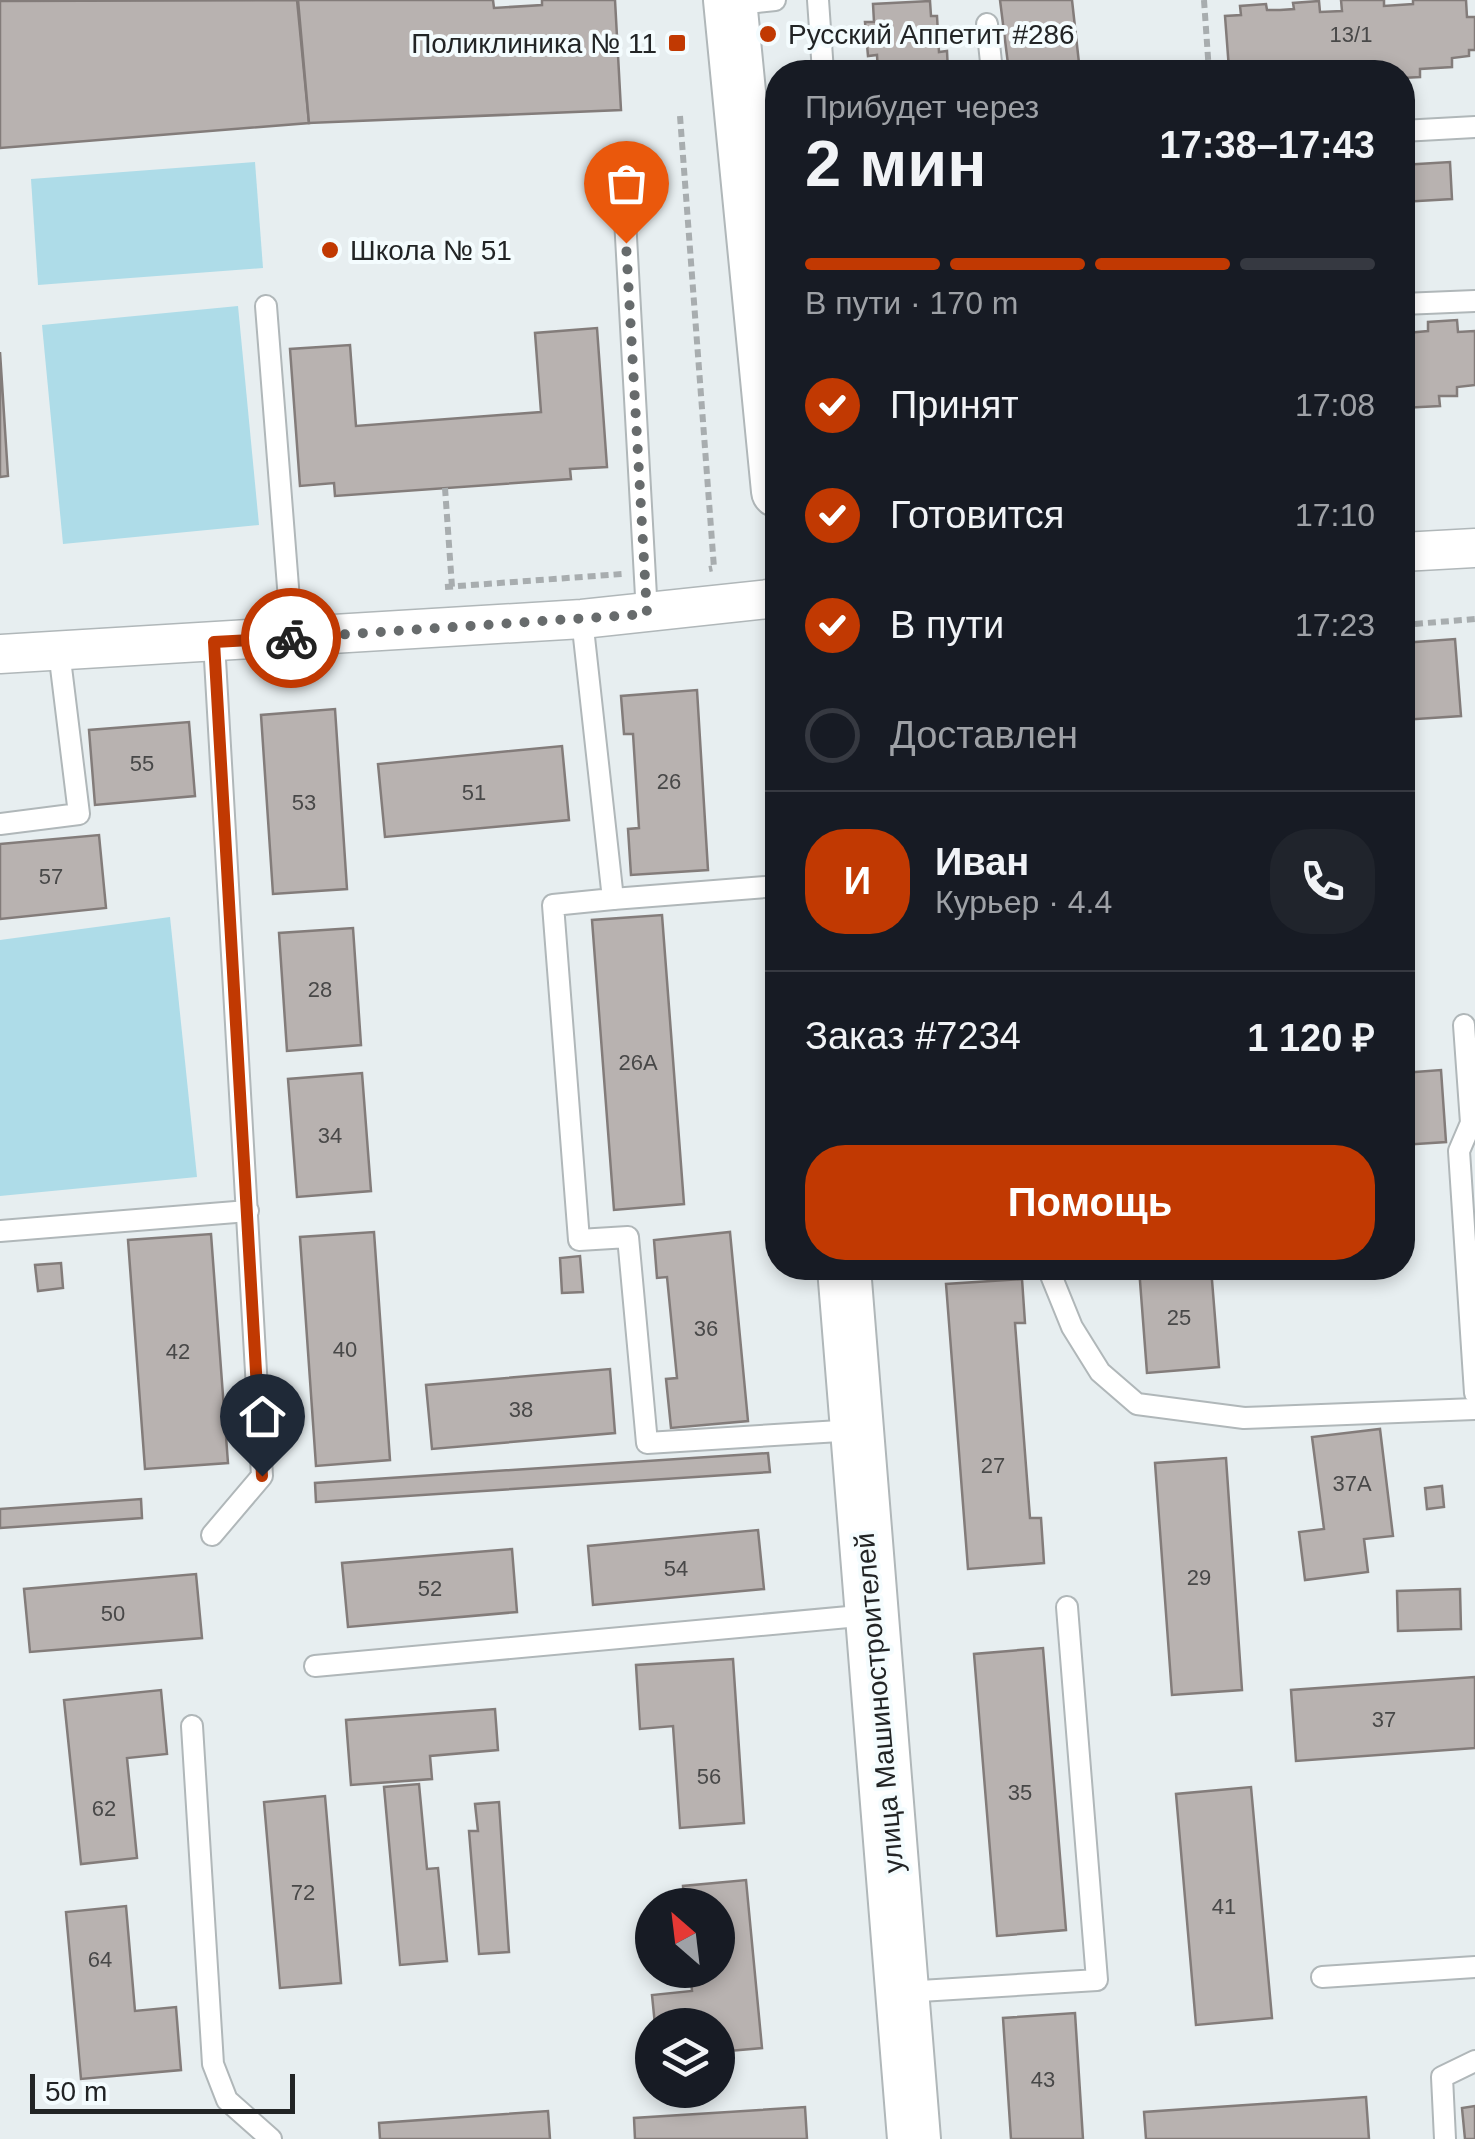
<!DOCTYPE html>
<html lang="ru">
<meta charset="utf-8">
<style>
body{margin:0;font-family:Helvetica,sans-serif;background:#20242c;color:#f1f3f6;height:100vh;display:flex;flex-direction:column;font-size:38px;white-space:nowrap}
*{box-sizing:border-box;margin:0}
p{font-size:32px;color:#9ea1a6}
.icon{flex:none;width:55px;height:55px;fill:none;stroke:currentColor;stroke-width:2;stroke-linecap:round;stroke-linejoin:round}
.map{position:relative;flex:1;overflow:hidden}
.panel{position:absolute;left:765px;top:60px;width:650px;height:1220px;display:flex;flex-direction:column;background:#171b24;border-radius:40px;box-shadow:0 5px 15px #0003}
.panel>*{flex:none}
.needle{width:65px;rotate:332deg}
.fabs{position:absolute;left:635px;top:1888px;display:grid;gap:20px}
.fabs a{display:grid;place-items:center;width:100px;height:100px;border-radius:50%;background:#171b24;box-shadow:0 5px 15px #0003;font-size:50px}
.scale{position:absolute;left:30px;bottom:25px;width:265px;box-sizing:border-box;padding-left:10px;border:5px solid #222425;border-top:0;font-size:28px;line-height:35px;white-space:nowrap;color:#222425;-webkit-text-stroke:8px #f4fcfe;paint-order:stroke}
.pin{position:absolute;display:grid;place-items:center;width:85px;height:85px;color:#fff;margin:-102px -42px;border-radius:50% 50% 50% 0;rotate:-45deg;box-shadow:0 0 10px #0007}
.pin .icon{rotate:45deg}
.courier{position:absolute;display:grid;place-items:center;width:100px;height:100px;margin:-50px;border:8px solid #c13902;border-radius:50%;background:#fff;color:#222;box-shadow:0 2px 12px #0007}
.head em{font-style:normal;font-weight:700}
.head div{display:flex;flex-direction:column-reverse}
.head{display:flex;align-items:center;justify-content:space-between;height:170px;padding:0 40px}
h1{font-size:65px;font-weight:700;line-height:75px}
.bar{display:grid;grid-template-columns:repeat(4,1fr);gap:15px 10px;align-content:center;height:120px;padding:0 40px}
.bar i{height:12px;border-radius:8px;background:#363941}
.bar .current{background:#c13902}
.bar p{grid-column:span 4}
.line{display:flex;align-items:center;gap:25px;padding:0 40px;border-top:2px solid #363941}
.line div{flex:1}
.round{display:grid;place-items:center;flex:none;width:105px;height:105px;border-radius:40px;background:#20242c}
ol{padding:0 40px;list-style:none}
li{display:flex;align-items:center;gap:30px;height:110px}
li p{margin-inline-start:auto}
li .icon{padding:10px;border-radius:50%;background:#c13902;color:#fff;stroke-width:4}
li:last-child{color:#9ea1a6}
li i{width:55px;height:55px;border:5px solid #363941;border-radius:50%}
.cta{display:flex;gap:20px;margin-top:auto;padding:20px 40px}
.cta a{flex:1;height:115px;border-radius:40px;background:#c13902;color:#fff;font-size:40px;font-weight:700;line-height:115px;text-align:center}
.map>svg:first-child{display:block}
</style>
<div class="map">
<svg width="1475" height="2139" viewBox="0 0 1475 2139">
<rect width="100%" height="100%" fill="#e7eef0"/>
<g fill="#aedce8">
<polygon points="255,162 263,268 38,285 31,179"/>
<polygon points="238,306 259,525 63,544 42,325"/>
<polygon points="170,917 197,1177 0,1196 0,940"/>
</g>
<g fill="#b8b2b0" stroke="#837c7a" stroke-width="2.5">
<polygon points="297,0 309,123 0,148 0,1"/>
<polygon points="298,0 493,0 494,8 542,5 542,0 615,0 621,110 309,123"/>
<polygon points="1000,0 1072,0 1080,72 1009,72"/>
<polygon points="1341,0 1384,0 1384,6 1413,4 1413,0 1466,0 1467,17 1475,17 1475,50 1469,50 1469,56 1452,58 1452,67 1420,69 1420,77 1402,78 1402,72 1384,70 1349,72 1348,63 1315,65 1316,72 1309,72 1229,69 1225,16 1241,15 1240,6 1266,4 1267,10 1280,10 1294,9 1293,3 1319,1 1320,12 1342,11"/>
<polygon points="930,1 931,16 937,16 939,52 947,51 948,72 878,72 877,55 868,56 865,22 874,22 873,4"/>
<polygon points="1450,162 1452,199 1402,202 1402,165"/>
<polygon points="1457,320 1458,332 1475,331 1475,385 1457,387 1457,396 1439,396 1440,406 1402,408 1402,324 1406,333 1428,331 1428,322"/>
<polygon points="597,328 607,467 570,469 571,479 335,496 334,483 300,486 290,349 350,345 356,426 541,412 535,333"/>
<polygon points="0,352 8,476 0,477"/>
<polygon points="1455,639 1461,716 1402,720 1402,643"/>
<polygon points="697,690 708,870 631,875 628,829 639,828 633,734 624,734 621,696"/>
<polygon points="335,709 347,889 273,894 261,715"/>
<polygon points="189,722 195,796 95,805 89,730"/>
<polygon points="562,746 569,820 385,837 378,764"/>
<polygon points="99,835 106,908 0,919 0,844"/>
<polygon points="662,915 684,1204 614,1210 592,920"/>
<polygon points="353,928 361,1045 287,1051 279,933"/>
<polygon points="1441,1070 1446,1142 1402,1145 1402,1073"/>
<polygon points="362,1073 371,1191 297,1197 288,1079"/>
<polygon points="374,1232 390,1460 316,1466 300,1237"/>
<polygon points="730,1232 748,1421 671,1428 666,1379 677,1378 667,1277 657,1278 654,1240"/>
<polygon points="211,1234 228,1463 145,1469 128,1240"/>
<polygon points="580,1256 583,1292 562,1293 560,1258"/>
<polygon points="61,1263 63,1288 38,1291 35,1265"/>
<polygon points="1139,1268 1211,1268 1219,1367 1147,1373"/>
<polygon points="1022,1279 1025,1323 1015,1323 1030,1518 1041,1518 1044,1563 968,1569 946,1284"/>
<polygon points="610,1369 615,1433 432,1449 426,1385"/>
<polygon points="1380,1429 1393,1536 1364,1539 1368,1572 1305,1580 1299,1532 1324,1529 1312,1437"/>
<polygon points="768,1453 770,1472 316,1502 315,1483"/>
<polygon points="1226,1458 1242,1690 1172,1695 1155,1463"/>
<polygon points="1442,1486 1444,1507 1427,1509 1425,1488"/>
<polygon points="141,1499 142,1518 0,1528 0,1509"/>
<polygon points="758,1530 764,1589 593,1605 588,1546"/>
<polygon points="512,1549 517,1612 348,1627 342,1563"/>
<polygon points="196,1574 202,1638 30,1652 24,1589"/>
<polygon points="1460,1589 1461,1629 1398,1631 1397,1591"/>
<polygon points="1043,1648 1066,1930 997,1936 974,1654"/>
<polygon points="733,1659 744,1823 680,1828 673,1726 640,1729 636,1665"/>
<polygon points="1475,1677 1475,1748 1296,1761 1291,1690"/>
<polygon points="161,1690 167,1754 127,1758 137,1858 81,1864 64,1700"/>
<polygon points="495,1709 498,1750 430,1756 432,1779 351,1785 346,1720"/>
<polygon points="419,1784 427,1869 438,1868 447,1961 400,1965 384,1787"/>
<polygon points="1251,1787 1272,2018 1196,2025 1176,1794"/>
<polygon points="325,1796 341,1983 280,1988 264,1802"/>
<polygon points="499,1802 509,1952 479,1954 469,1831 478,1831 475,1804"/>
<polygon points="746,1880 762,2048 718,2052 718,2025 655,2025 652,1995 692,1991 690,1970 718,1970 718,1905 684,1905 683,1886"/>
<polygon points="126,1906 135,2011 176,2007 181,2070 81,2079 66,1912"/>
<polygon points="1075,2013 1083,2139 1011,2139 1003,2018"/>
<polygon points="1366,2097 1369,2139 1146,2139 1144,2112"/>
<polygon points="1475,2106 1475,2139 1465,2139 1462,2108"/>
<polygon points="805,2107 807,2139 635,2139 634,2118"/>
<polygon points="548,2111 550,2139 380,2139 379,2123"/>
</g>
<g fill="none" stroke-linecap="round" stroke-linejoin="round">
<g stroke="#b0b7b9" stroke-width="24">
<g id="lane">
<polyline points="818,0 823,72"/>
<polyline points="732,5 775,0"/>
<polyline points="987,24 992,72"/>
<polyline points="1402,131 1475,127"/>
<polyline points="622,165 647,614"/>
<polyline points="1402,304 1475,301"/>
<polyline points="266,306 292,638"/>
<polyline points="582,619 613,899 553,905 579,1240 628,1237 647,1443 856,1430"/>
<polyline points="0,824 79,814 59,651"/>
<polyline points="613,899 778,886"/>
<polyline points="1464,1025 1471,1123 1459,1151 1475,1393"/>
<polyline points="0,1231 248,1211"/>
<polyline points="1048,1268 1072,1327 1100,1372 1137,1404 1244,1418 1475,1409"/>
<polyline points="212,1535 262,1476 214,642"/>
<polyline points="315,1666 870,1615"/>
<polyline points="192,1726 213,2064 227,2100 271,2139"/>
<polyline points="1322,1977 1475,1967"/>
<polyline points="904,1992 1097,1980 1067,1607"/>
<polyline points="1445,2139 1442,2077 1475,2061"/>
</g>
</g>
<g stroke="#b0b7b9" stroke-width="41">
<g id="street">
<polyline points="1402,552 1475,548"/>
<polyline points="0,654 582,619 778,598"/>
</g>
</g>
<g stroke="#b0b7b9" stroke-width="56">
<g id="secondary">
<polyline points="730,0 778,491"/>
<polyline points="844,1268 914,2139"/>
</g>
</g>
<g stroke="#a8adaf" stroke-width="6" stroke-dasharray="8 5" stroke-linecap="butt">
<polyline points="1204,0 1209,72"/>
<polyline points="680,116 714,568 709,569"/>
<polyline points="445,488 452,587"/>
<polyline points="445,587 622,574"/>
<polyline points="1402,625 1475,619"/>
</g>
<use href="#lane" stroke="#fff" stroke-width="20"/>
<use href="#street" stroke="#fff" stroke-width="38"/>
<use href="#secondary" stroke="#fff" stroke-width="52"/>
</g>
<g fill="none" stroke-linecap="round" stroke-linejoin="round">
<polyline stroke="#676b6c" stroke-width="10" stroke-dasharray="0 18" points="291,638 647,614 626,243"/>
<polyline stroke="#c13902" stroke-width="12" points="262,1476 214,642 291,638"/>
</g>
<g fill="#c13902" stroke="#f4fcfe" stroke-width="4">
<circle cx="768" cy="34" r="10"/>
<rect x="667" y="33" width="20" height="20" rx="5"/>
<circle cx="330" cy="250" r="10"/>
</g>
<g text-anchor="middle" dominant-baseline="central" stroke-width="8" stroke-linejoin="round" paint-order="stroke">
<g font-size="22" fill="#484848">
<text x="1351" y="34">13/1</text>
<text x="142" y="763">55</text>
<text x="669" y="781">26</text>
<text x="474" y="792">51</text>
<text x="304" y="802">53</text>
<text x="51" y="876">57</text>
<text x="320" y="989">28</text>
<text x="638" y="1062">26А</text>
<text x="330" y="1135">34</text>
<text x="1179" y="1317">25</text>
<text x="706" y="1328">36</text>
<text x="345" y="1349">40</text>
<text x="178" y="1351">42</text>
<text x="521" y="1409">38</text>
<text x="993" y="1465">27</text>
<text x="1352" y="1483">37А</text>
<text x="676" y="1568">54</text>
<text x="1199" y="1577">29</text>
<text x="430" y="1588">52</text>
<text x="113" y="1613">50</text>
<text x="1384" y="1719">37</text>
<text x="709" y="1776">56</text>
<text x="1020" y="1792">35</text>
<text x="104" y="1808">62</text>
<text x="303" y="1892">72</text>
<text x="1224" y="1906">41</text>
<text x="100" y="1959">64</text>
<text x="1043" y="2079">43</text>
</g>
<g font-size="28" fill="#222425" stroke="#f4fcfe" text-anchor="start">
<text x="788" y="34">Русский Аппетит #286</text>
<text x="657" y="43" text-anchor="end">Поликлиника № 11</text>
<text x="350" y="250">Школа № 51</text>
</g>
<g font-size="28" fill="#222425" stroke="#f4fcfe">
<text transform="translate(879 1703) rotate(-95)">улица Машиностроителей</text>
</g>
</g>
</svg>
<div class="fabs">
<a><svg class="needle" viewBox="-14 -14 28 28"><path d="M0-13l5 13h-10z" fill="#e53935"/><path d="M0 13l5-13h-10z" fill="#9ea1a6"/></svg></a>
<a><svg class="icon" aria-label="layers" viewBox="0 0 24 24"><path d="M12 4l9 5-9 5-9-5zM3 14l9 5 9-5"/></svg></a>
</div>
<div class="scale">50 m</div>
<div class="pin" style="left:626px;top:243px;background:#ea580c"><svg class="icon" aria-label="bag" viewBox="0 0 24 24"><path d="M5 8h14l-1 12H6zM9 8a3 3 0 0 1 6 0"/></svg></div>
<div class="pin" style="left:262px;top:1476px;background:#1f2937"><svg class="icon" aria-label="home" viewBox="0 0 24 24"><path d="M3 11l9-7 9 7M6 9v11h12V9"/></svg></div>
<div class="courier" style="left:291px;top:638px"><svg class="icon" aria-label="bike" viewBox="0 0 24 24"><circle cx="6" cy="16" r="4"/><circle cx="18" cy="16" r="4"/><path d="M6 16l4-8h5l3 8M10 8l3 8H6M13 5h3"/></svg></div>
<section class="panel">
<div class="head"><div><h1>2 мин</h1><p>Прибудет через</p></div><em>17:38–17:43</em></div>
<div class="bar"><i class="current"></i><i class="current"></i><i class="current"></i><i></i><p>В пути · 170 m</p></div>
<ol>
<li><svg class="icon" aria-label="check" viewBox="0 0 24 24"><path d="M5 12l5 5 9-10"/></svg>Принят<p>17:08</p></li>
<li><svg class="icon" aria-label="check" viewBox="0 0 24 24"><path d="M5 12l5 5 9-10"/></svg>Готовится<p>17:10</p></li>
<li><svg class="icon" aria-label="check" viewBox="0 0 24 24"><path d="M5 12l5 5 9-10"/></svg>В пути<p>17:23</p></li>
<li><i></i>Доставлен</li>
</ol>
<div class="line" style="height:180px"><b class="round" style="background:#c13902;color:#fff">И</b><div><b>Иван</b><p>Курьер · 4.4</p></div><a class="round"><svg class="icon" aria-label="phone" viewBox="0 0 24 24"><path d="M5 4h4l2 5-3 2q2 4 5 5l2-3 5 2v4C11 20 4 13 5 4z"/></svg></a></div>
<div class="line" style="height:130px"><div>Заказ #7234</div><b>1 120 ₽</b></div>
<div class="cta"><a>Помощь</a></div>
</section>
</div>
